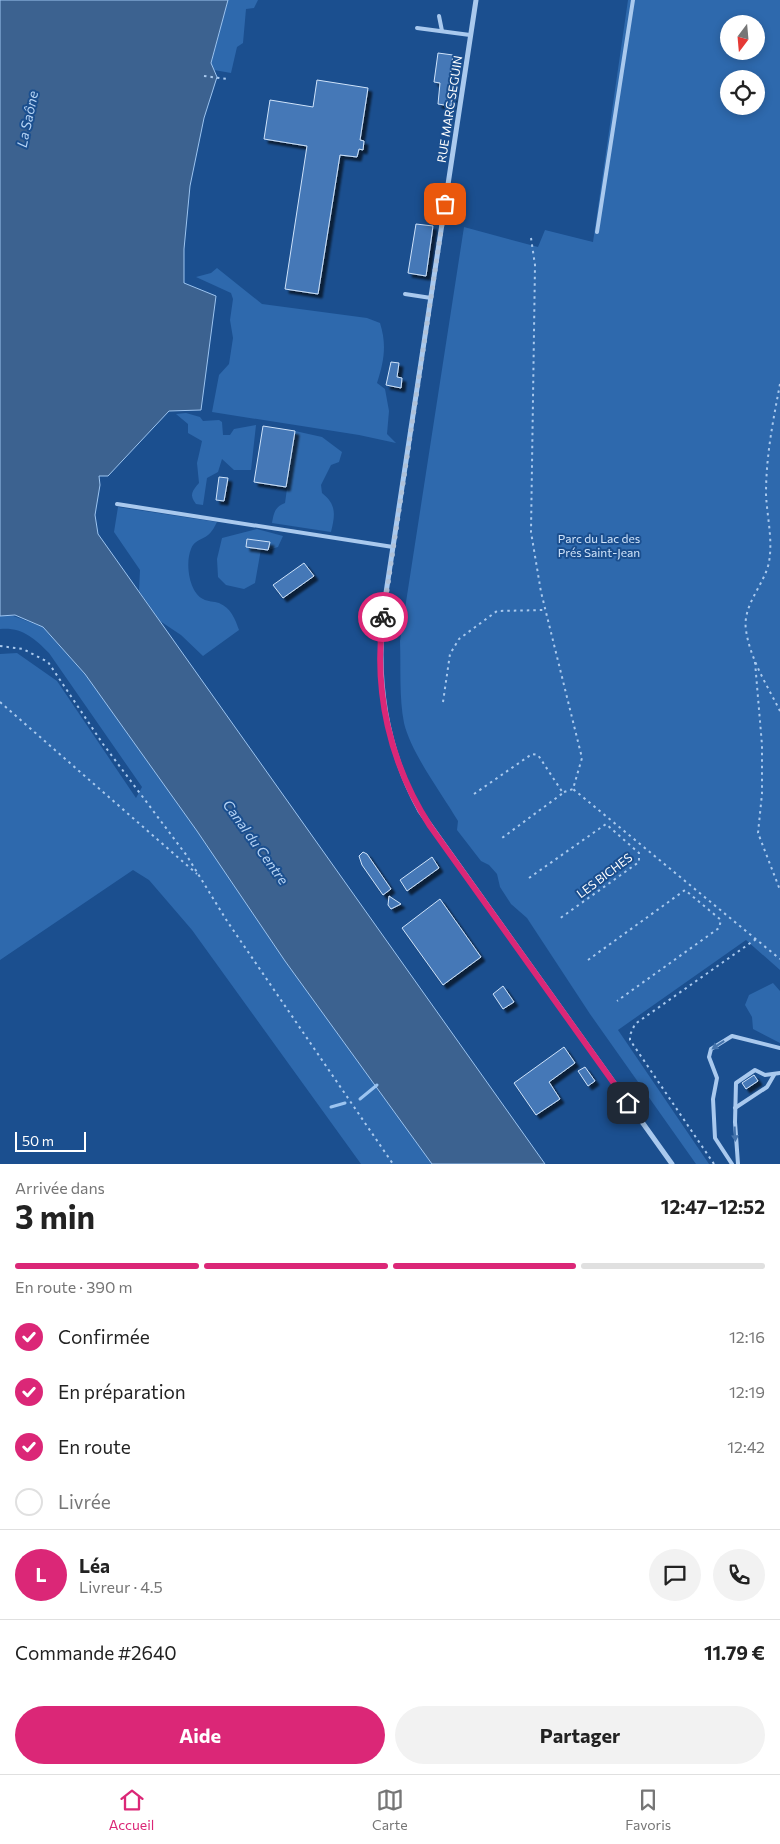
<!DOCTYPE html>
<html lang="fr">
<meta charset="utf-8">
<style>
body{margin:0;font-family:Commissioner,sans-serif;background:#f2f2f2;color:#222;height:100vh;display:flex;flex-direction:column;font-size:19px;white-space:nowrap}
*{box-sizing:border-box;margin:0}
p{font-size:16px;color:#767676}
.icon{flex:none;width:28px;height:28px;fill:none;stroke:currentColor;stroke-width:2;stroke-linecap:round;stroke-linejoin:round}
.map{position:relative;height:1164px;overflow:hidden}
.panel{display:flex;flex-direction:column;background:#fff;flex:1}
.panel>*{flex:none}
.needle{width:32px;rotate:196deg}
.fabs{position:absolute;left:720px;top:15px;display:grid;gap:10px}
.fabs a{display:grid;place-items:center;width:45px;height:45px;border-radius:50%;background:#fff;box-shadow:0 2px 8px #0003;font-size:25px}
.scale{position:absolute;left:15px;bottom:12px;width:71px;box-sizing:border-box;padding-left:5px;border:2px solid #fff;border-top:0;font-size:14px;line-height:18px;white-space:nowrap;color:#fff;-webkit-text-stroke:4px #1b4f8f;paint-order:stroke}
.pin{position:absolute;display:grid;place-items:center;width:42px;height:42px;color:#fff;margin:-21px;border-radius:10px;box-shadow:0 2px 8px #0006}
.courier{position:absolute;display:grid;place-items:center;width:50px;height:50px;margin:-25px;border:4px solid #db2777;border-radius:50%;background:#fff;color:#222;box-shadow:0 1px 6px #0007}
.overview em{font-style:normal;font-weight:700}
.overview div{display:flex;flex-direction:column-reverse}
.overview{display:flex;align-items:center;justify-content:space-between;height:85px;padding:0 15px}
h1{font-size:32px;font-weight:700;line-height:38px}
.bar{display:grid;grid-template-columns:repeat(4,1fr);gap:8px 5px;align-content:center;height:60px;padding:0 15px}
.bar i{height:6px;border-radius:4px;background:#e0e0e0}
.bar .on{background:#db2777}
.bar p{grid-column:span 4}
.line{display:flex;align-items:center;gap:12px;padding:0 15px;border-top:1px solid #e0e0e0}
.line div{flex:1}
.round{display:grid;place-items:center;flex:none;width:52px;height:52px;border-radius:26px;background:#f2f2f2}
ol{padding:0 15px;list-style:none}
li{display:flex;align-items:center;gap:15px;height:55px}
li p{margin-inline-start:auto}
li .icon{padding:5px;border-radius:50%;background:#db2777;color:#fff;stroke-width:4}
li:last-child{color:#767676}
li i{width:28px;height:28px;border:2px solid #e0e0e0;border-radius:50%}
.action{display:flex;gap:10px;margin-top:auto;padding:10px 15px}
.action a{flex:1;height:58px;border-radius:30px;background:#db2777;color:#fff;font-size:20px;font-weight:700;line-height:58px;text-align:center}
.action a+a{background:#f2f2f2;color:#222}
.menu{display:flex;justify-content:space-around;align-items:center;height:70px;border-top:1px solid #e0e0e0;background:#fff;font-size:14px;color:#767676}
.menu a{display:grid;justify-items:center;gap:2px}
.menu .on{color:#db2777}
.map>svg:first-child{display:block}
</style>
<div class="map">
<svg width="780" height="1164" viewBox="0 0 780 1164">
<defs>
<filter id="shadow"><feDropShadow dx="4" dy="4" stdDeviation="1" flood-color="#0009"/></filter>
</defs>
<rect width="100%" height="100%" fill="#1b4f8f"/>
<g fill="#2e69ad" fill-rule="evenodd">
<polygon points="228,0 258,0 254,8 246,9 243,43 237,47 231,73 214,70 211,64"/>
<path d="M 628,0 L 780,0 L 780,970 L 746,940 L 618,1030 L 709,1164 L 696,1164 L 590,1014 L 527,918 L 511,904 L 500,887 L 497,874 L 489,865 L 481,861 L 457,830 L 458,821 C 442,794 411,753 404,723 C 399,697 401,668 400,641 L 464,227 L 538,247 L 545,230 L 593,242 ZM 729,24 L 756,24 L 756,51 L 729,51 ZM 729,79 L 756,79 L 756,106 L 729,106 Z"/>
<path d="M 217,268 L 262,304 L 367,318 L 380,323 C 387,345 384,361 377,383 L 385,389 L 389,411 L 387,434 L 396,443 L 359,435 L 212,412 L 219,375 L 229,364 L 233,338 L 230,320 L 233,299 L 231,293 L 196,277 L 211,273 Z"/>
<path d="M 186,413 L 200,417 L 203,421 L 219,420 L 222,422 L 223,435 L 230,435 L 234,429 L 256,425 L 251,470 L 234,470 L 222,459 L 218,472 L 207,478 L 203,505 L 196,504 C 189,495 192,491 199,483 L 197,463 L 202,441 L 188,433 L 188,424 L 176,414 Z"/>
<path d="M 295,431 L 322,437 L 342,452 L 339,462 L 331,465 L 321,485 L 322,493 C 337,505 335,515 331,532 L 272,523 C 274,512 275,507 285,503 Z"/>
<path d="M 118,507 L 217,522 C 215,526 212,532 208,535 C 202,540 194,540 191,549 C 185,563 189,592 203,599 C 208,602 214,601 219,603 C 231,608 235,619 239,630 L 203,656 L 181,635 L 160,621 L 139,591 L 140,570 L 114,532 Z"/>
<polygon points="257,529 283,536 278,547 268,550 269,542 247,539 246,547 261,549 255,583 244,589 226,585 218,577 217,559 222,538"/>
<path d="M 8,614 L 43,627 L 85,674 L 197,831 L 285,961 L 432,1164 L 361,1164 L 192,930 L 149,880 L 133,870 L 0,960 L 0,654 L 17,653 L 57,681 L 136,798 L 142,787 L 49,653 C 34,638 22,627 0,629 L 0,616 Z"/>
<polygon points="773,983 780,991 780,1043 753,1029 752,1017 745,1005 749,995"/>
</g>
<polygon fill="#3c6290" stroke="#9cc4f0" points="0,0 228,0 211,63 217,77 204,118 190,186 184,249 184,283 216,296 201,410 169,411 108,476 99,476 100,485 95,515 98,534 545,1164 432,1164 285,961 197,831 85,674 43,627 15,615 0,616"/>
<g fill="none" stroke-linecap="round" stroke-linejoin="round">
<g stroke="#9cc4f0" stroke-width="3">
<polyline points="360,1099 377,1085"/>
<polyline points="331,1107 345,1103"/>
</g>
</g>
<g fill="#4478b7" stroke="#cfe3fa" filter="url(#shadow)">
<polygon points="438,53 453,55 449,84 454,86 451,106 438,104 440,83 434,82"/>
<polygon points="317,80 368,88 360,140 364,141 363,150 359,149 357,157 340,155 318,294 285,289 307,146 264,139 270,100 313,107"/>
<polygon points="416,224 433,226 426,276 408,273"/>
<polygon points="391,362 399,363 397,377 402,378 401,388 386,385"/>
<polygon points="263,426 295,431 286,487 254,482"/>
<polygon points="219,477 228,478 224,501 216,500"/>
<polygon points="247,539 270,542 268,550 246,547"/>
<polygon points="304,563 314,576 283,598 273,585"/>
<polygon points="363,852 367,854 391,889 383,895 362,865 359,856"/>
<polygon points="432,857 439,868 407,891 400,880"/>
<polygon points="389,896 401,904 391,909 388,905"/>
<polygon points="440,899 481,957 443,985 402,928"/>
<polygon points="503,986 514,1002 503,1009 493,994"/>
<polygon points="564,1047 575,1063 549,1082 560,1099 536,1115 514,1083"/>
<polygon points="585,1067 595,1081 588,1086 578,1071"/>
<polygon points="754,1075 758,1081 746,1089 742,1083"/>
</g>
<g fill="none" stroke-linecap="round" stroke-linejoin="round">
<g stroke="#a9c9ee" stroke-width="2" stroke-dasharray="2.5 4" stroke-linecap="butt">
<polyline points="204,76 227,79"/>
<polyline points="531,238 535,265 531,532 541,592 582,758 573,789 780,959"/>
<path d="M 780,384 C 773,421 766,456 766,494 C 767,517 773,539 769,562 C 765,584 742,605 746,630 C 750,659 767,685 780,711"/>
<polyline points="0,646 23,649 48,662 103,744 187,856 227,921 393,1164"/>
<polyline points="755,662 762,745 762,794 758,833 780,890"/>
<polyline points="0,702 197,874"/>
<polyline points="443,702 450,654 459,639 497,611 545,610"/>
<polyline points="564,792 573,789"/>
<polyline points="474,794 532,754 538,755 563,793 502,838"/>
<polyline points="529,878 606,824 639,853 639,862 559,919"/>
<polyline points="588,960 685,890 721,920 719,928 617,1001"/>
<polyline points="714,1164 630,1040 630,1035 635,1024 756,939"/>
</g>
<g stroke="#a9c9ee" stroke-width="4">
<polyline points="439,16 442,31"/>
<polyline points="417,28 470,35"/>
<polyline points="597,232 633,0"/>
<polyline points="405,294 431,298"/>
<polyline points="117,504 393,547"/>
<polyline points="735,1108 767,1087 774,1075"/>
<polyline points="732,1164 715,1138 713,1099 717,1078 709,1057 711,1049 732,1036 780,1048"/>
<polyline points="738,1164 735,1122 736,1083 755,1070 765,1075 780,1073"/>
</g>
<path stroke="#a9c9ee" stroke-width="5" d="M 476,0 L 384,606 C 375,679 385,747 420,811 L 672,1164"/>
</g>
<defs><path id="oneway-solid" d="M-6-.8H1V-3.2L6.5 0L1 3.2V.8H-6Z" transform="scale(1.25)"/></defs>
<g fill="#4674ac">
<use href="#oneway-solid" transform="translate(718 1045) rotate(146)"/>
<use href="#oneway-solid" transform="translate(735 1134) rotate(87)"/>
</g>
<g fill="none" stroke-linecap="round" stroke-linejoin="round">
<polyline stroke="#afc1d8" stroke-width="5" stroke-dasharray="0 9" points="383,617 445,204"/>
<path stroke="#db2777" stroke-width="6" d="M 383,617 C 373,691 390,764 430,826 L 628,1103"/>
</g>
<g text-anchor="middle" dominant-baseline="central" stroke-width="4" stroke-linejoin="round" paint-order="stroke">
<g font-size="12" fill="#fff" stroke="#1b4f8f">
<text transform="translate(449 109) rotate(-81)">RUE MARC SEGUIN</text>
<text transform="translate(604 875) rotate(-37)">LES BICHES</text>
</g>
<g font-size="12" fill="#cfe3fa" stroke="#1b4f8f">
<text x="599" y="538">Parc du Lac des<tspan x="599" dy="14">Prés Saint-Jean</tspan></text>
</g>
<g font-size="14" font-style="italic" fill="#b5d3f5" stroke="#1b4f8f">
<text transform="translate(27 119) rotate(-78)">La Saône</text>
<text transform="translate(256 842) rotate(54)">Canal du Centre</text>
</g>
</g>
</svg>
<div class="fabs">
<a><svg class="needle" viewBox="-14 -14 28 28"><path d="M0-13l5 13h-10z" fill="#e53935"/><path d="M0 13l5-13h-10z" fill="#767676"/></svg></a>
<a><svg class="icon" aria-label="locate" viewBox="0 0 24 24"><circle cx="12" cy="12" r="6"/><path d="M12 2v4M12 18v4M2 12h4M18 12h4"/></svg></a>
</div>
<div class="scale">50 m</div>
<div class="pin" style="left:445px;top:204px;background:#ea580c"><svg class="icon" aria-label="bag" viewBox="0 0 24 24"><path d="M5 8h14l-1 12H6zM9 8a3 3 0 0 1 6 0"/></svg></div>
<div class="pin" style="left:628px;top:1103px;background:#1f2937"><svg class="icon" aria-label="home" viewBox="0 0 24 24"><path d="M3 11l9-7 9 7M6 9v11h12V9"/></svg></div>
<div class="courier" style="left:383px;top:617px"><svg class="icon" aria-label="bike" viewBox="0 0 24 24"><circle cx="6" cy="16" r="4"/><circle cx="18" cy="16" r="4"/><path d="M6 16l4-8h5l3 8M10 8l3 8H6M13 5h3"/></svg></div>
</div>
<section class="panel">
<div class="overview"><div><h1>3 min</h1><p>Arrivée dans</p></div><em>12:47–12:52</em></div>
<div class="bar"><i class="on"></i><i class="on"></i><i class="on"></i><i></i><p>En route · 390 m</p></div>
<ol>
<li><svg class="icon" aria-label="check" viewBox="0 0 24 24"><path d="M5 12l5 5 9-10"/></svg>Confirmée<p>12:16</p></li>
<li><svg class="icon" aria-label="check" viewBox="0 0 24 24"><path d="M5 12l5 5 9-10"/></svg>En préparation<p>12:19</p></li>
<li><svg class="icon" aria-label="check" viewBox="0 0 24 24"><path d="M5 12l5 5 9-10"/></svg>En route<p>12:42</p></li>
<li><i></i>Livrée</li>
</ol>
<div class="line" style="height:90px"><b class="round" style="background:#db2777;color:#fff">L</b><div><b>Léa</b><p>Livreur · 4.5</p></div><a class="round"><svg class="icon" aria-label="chat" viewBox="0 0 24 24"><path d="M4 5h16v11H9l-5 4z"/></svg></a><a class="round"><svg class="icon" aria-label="phone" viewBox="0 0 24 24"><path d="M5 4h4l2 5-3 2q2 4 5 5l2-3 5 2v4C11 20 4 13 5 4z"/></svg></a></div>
<div class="line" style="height:65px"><div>Commande #2640</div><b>11.79 €</b></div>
<div class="action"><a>Aide</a><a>Partager</a></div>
</section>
<nav class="menu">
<a class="on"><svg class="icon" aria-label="home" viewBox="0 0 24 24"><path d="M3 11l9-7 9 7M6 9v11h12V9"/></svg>Accueil</a>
<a><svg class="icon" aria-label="map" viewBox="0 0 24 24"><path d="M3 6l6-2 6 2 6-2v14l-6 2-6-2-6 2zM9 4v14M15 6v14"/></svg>Carte</a>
<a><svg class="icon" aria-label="saved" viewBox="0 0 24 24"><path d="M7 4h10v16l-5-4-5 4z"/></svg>Favoris</a>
</nav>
